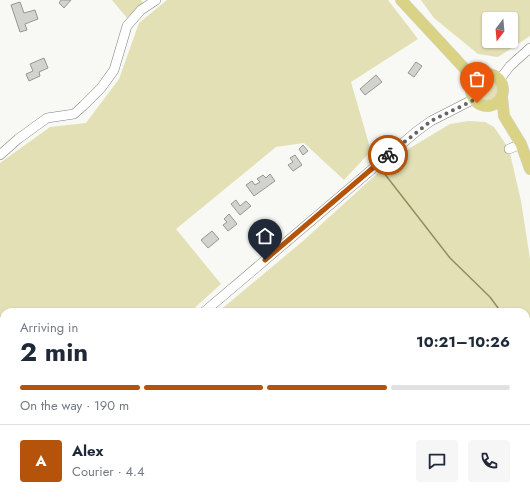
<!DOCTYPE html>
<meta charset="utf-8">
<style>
body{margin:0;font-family:Jost,sans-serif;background:#f6f6f7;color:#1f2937;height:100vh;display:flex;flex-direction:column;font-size:15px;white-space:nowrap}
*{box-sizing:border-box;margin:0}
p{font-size:13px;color:#747a83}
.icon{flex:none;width:22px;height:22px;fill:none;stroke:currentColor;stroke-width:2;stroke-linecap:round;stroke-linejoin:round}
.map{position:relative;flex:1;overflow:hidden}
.details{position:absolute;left:0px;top:308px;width:530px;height:196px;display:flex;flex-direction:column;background:#fff;border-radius:12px 12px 0 0;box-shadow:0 1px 3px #0004}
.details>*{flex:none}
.needle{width:26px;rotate:196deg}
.fabs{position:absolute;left:482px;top:12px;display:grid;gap:8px}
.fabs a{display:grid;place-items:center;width:36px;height:36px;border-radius:4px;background:#fff;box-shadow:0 1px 3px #0004;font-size:20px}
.pin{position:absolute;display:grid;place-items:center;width:34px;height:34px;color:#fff;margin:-41px -17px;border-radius:50% 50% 50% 0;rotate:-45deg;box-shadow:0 0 4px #0007}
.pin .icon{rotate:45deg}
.courier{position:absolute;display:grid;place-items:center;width:40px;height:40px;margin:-20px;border:3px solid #b45309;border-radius:50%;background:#fff;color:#222;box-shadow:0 1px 5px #0007}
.summary em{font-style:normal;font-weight:700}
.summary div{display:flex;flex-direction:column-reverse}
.summary{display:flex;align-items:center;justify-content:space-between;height:68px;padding:0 20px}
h1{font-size:26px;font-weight:700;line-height:30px}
.bar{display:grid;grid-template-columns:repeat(4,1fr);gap:6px 4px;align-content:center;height:48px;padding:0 20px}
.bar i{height:5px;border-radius:3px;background:#e0e1e3}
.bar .current{background:#b45309}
.bar p{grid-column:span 4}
.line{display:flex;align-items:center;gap:10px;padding:0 20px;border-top:1px solid #e0e1e3}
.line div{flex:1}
.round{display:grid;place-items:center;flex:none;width:42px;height:42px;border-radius:4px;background:#f6f6f7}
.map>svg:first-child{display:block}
</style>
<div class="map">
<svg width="530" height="504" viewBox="0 0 530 504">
<rect width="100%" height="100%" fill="#f8f8f5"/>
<g fill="#e3e0b6" fill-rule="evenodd">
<polygon points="112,0 141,0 143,3 127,18"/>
<polygon points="167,0 388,0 418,39 351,82 371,151 344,180 304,143 276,147 176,229 221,284 190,312 4,312 4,462 0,462 0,163 50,127 86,123 119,79 139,23"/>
<path d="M 421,0 L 530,0 L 530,36 L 498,57 L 478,54 L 434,18 ZM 489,19 L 511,19 L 511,41 L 489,41 Z"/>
<circle cx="487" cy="90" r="13"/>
<polygon points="468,121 485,122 494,127 509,149 521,201 530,259 530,504 22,504 17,500 526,500 526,312 218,312 303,241 381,170 410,148 450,124"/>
</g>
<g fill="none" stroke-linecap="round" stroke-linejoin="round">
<g stroke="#928e5e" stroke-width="1.5">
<polyline points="384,173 450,258 490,297 501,312"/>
<polyline points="526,346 530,352"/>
<polyline points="526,410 530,408"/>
<polyline points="285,500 291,504"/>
<polyline points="351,504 353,500"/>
</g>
</g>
<g fill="#d2d2cf" stroke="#969693">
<polygon points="61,0 71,0 64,8 59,3"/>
<polygon points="20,2 24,13 35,10 38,19 25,24 27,30 20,32 11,5"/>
<polygon points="44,58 48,68 39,72 40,76 29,81 26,74 33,71 30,64"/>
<polygon points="416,62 422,66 414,77 408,73"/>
<polygon points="376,75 382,82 365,95 360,89"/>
<polygon points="303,145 308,151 303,155 299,149"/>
<polygon points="295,155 302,165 293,171 288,165 293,162 290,158"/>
<polygon points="270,174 275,181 254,196 246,185 252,181 255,185 260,182 257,179 263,175 266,178"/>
<polygon points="236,200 240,206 246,201 251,206 240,215 231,204"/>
<polygon points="229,214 237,224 228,231 223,225 227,222 224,219"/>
<polygon points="212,231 219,239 208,248 201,240"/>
</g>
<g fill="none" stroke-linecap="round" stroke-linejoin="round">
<g stroke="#81817e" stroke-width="10">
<g id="minor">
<polyline points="500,79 510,66 530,48"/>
<polyline points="509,149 521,144"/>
<polyline points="0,155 18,139 47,118 74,114 83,106 101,88 114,70 127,26 141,10 156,0"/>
<polyline points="204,312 417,131 431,121 474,99"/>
<polyline points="0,482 4,478"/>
</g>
</g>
<g stroke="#d5d5d5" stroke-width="12">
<g id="major">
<polyline points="401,0 465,69 471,87"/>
<circle cx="487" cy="90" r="16"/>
<polyline points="502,97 504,116 521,144 530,169"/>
</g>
</g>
<use href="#minor" stroke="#fff" stroke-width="9"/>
<use href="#major" stroke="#dad385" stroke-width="11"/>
</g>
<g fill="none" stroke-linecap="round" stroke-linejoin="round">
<polyline stroke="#656563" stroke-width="4" stroke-dasharray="0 7.2" points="388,155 431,121 474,100 477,103"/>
<polyline stroke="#b45309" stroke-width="5" points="265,260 388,155"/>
</g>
</svg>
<div class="fabs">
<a><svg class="needle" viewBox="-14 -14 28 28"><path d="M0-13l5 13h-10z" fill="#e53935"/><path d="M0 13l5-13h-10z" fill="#747a83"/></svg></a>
</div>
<div class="pin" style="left:477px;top:103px;background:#ea580c"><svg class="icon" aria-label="bag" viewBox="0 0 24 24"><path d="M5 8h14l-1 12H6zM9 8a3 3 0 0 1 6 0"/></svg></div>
<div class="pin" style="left:265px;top:260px;background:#1f2937"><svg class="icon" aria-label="home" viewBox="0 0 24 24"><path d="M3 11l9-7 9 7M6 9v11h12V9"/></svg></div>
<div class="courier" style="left:388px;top:155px"><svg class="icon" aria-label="bike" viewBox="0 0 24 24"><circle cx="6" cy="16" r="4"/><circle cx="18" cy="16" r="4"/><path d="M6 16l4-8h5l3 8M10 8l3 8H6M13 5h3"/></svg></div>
<section class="details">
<div class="summary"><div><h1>2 min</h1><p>Arriving in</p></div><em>10:21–10:26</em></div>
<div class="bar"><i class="current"></i><i class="current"></i><i class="current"></i><i></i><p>On the way · 190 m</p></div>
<div class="line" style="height:72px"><b class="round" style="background:#b45309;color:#fff">A</b><div><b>Alex</b><p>Courier · 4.4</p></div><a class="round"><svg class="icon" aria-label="chat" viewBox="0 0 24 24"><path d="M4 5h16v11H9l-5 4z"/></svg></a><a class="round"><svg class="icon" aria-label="phone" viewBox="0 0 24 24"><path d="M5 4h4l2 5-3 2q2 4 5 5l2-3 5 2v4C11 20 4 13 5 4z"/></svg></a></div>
</section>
</div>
